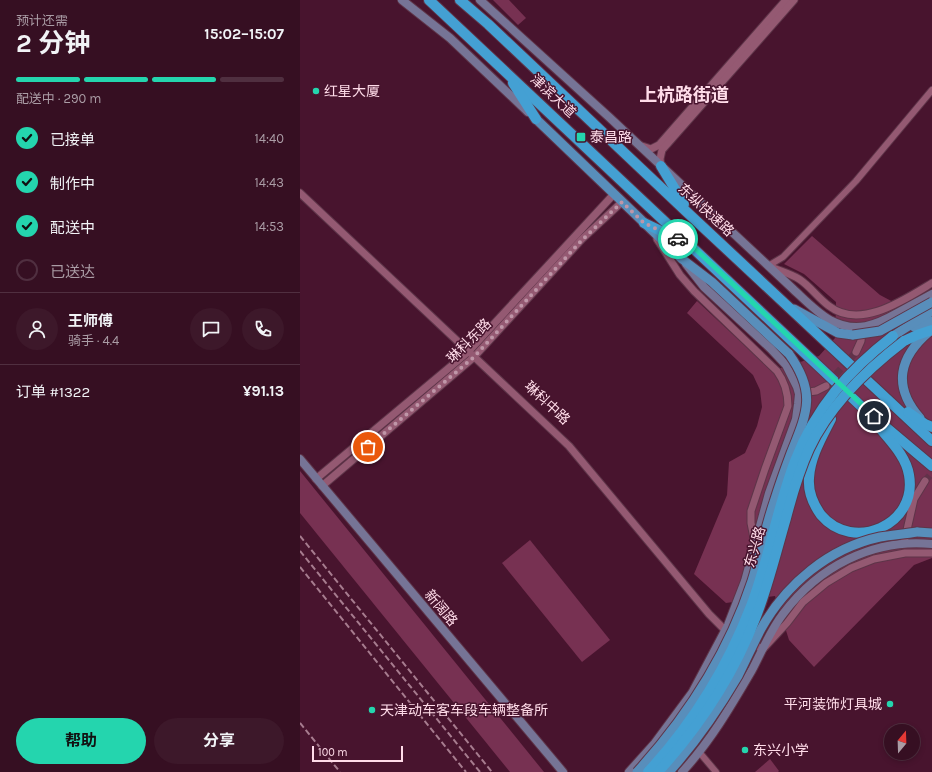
<!DOCTYPE html>
<html lang="zh">
<meta charset="utf-8">
<style>
body{margin:0;font-family:Karla,"Noto Sans SC",sans-serif;background:#3d182a;color:#f1f3f6;height:100vh;display:flex;flex-direction:column;font-size:15px;white-space:nowrap}
*{box-sizing:border-box;margin:0}
p{font-size:13px;color:#aa9ca5}
.icon{flex:none;width:22px;height:22px;fill:none;stroke:currentColor;stroke-width:2;stroke-linecap:round;stroke-linejoin:round}
.map{position:relative;flex:1;overflow:hidden}
.panel{display:flex;flex-direction:column;background:#360f22;width:300px}
.panel>*{flex:none}
.needle{width:26px;rotate:19deg}
.fabs{position:absolute;left:584px;top:724px;display:grid;gap:8px}
.fabs a{display:grid;place-items:center;width:36px;height:36px;border-radius:50%;background:#360f22;box-shadow:0 2px 6px #0003,0 0 0 1px #502f40;font-size:20px}
.scale{position:absolute;left:12px;bottom:10px;width:91px;box-sizing:border-box;padding-left:4px;border:2px solid #ffdce9;border-top:0;font-size:11px;line-height:14px;white-space:nowrap;color:#ffdce9;-webkit-text-stroke:3px #48142e;paint-order:stroke}
.pin{position:absolute;display:grid;place-items:center;width:34px;height:34px;color:#fff;margin:-17px;border:2px solid #fff;border-radius:50%;box-shadow:0 1px 4px #0007}
.courier{position:absolute;display:grid;place-items:center;width:40px;height:40px;margin:-20px;border:3px solid #24d5ae;border-radius:50%;background:#fff;color:#222;box-shadow:0 1px 5px #0007}
.overview em{font-style:normal;font-weight:700}
.overview div{display:flex;flex-direction:column-reverse}
.overview{display:flex;align-items:center;justify-content:space-between;height:68px;padding:0 16px}
h1{font-size:26px;font-weight:700;line-height:30px}
.bar{display:grid;grid-template-columns:repeat(4,1fr);gap:6px 4px;align-content:center;height:48px;padding:0 16px}
.bar i{height:5px;border-radius:3px;background:#502f40}
.bar .current{background:#24d5ae}
.bar p{grid-column:span 4}
.line{display:flex;align-items:center;gap:10px;padding:0 16px;border-top:1px solid #502f40}
.line div{flex:1}
.round{display:grid;place-items:center;flex:none;width:42px;height:42px;border-radius:21px;background:#3d182a}
ol{padding:0 16px;list-style:none}
li{display:flex;align-items:center;gap:12px;height:44px}
li p{margin-inline-start:auto}
li .icon{padding:4px;border-radius:50%;background:#24d5ae;color:#111;stroke-width:4}
li:last-child{color:#aa9ca5}
li i{width:22px;height:22px;border:2px solid #502f40;border-radius:50%}
.button{display:flex;gap:8px;margin-top:auto;padding:8px 16px}
.button a{flex:1;height:46px;border-radius:24px;background:#24d5ae;color:#111;font-size:16px;font-weight:700;line-height:46px;text-align:center}
.button a+a{background:#3d182a;color:#f1f3f6}
main{display:flex;flex:1;min-height:0}
.map>svg:first-child{display:block}
</style>
<main>
<section class="panel">
<div class="overview"><div><h1>2 分钟</h1><p>预计还需</p></div><em>15:02–15:07</em></div>
<div class="bar"><i class="current"></i><i class="current"></i><i class="current"></i><i></i><p>配送中 · 290 m</p></div>
<ol>
<li><svg class="icon" aria-label="check" viewBox="0 0 24 24"><path d="M5 12l5 5 9-10"/></svg>已接单<p>14:40</p></li>
<li><svg class="icon" aria-label="check" viewBox="0 0 24 24"><path d="M5 12l5 5 9-10"/></svg>制作中<p>14:43</p></li>
<li><svg class="icon" aria-label="check" viewBox="0 0 24 24"><path d="M5 12l5 5 9-10"/></svg>配送中<p>14:53</p></li>
<li><i></i>已送达</li>
</ol>
<div class="line" style="height:72px"><a class="round"><svg class="icon" aria-label="person" viewBox="0 0 24 24"><circle cx="12" cy="8" r="4"/><path d="M4 21q1-7 8-7t8 7"/></svg></a><div><b>王师傅</b><p>骑手 · 4.4</p></div><a class="round"><svg class="icon" aria-label="chat" viewBox="0 0 24 24"><path d="M4 5h16v11H9l-5 4z"/></svg></a><a class="round"><svg class="icon" aria-label="phone" viewBox="0 0 24 24"><path d="M5 4h4l2 5-3 2q2 4 5 5l2-3 5 2v4C11 20 4 13 5 4z"/></svg></a></div>
<div class="line" style="height:52px"><div>订单 #1322</div><b>¥91.13</b></div>
<div class="button"><a>帮助</a><a>分享</a></div>
</section>
<div class="map">
<svg width="632" height="772" viewBox="0 0 632 772">
<rect width="100%" height="100%" fill="#48142e"/>
<g fill="#773152">
<polygon points="193,0 209,0 226,18 218,25"/>
<polygon points="512,236 580,295 629,321 632,320 632,558 614,565 514,667 489,640 475,596 426,603 394,574 427,495 429,462 445,453 457,426 462,407 460,390 453,375 387,313 397,301 472,371 519,356 535,338 536,302 504,274 484,264"/>
<polygon points="0,471 244,772 210,772 0,513"/>
<polygon points="230,540 310,640 282,662 202,563"/>
<polygon points="470,759 479,771 478,772 455,772"/>
</g>
<g fill="none" stroke-linecap="round" stroke-linejoin="round">
<g stroke="#63324a" stroke-width="7" stroke-dasharray="7 3.5" stroke-linecap="butt">
<polyline points="529,382 556,352"/>
<polyline points="625,481 632,473"/>
</g>
<g stroke="#5e3549" stroke-width="8">
<g id="minor">
<polyline points="468,266 483,257 556,181 632,90"/>
<polyline points="400,753 416,772"/>
</g>
</g>
<g stroke="#5e3549" stroke-width="9">
<g id="tertiary">
<polyline points="342,146 351,149 359,145 486,0"/>
<polyline points="361,166 360,159 362,150 494,0"/>
<polyline points="0,193 269,446 409,614 426,631 430,633"/>
<path d="M 357,239 L 380,275 L 394,291 L 477,371 C 485,382 488,392 488,406 L 465,469 L 451,511 L 451,523 L 455,543"/>
<path d="M 471,267 C 480,271 491,274 499,279 C 510,286 518,298 529,306 C 560,330 604,300 632,283"/>
<polyline points="556,352 561,341 562,330"/>
<polyline points="501,393 516,391 526,386"/>
<polyline points="16,479 168,352 314,194"/>
<polyline points="22,486 174,357 282,239 322,202"/>
<polyline points="604,543 614,499 625,481"/>
<polyline points="450,643 463,649 487,623 503,602 526,583 551,568 574,559 605,553 632,553"/>
</g>
</g>
<g stroke="#5e3549" stroke-width="10">
<g id="secondary">
<polyline points="102,0 150,38 228,112"/>
<path d="M 180,0 L 309,117 L 492,288 C 504,299 516,312 530,320 C 556,334 576,325 599,312 C 610,306 621,300 632,294"/>
<polyline points="0,459 263,772"/>
<polyline points="329,772 355,743 392,693 428,625 445,581 469,493 496,419 498,404 499,394 497,387 486,365 471,349 404,287 386,264"/>
<path d="M 382,772 C 410,742 431,706 452,670 C 462,651 470,631 483,614 C 518,567 573,538 632,544"/>
</g>
</g>
<g stroke="#5e3549" stroke-width="11">
<g id="primary">
<polyline points="236,119 382,259 412,282 489,354"/>
<polyline points="494,309 538,333 553,335"/>
<polyline points="614,327 632,321"/>
<polyline points="593,336 632,311"/>
<path d="M 620,418 C 592,386 599,357 630,331"/>
<polyline points="617,532 632,533"/>
</g>
</g>
<g stroke="#5e3549" stroke-width="12">
<g id="trunk">
<polyline points="129,0 562,407 632,466"/>
<polyline points="160,0 188,24 390,215 632,441"/>
<polyline points="213,83 236,119"/>
<polyline points="361,166 384,204"/>
<polyline points="344,223 382,241"/>
<polyline points="604,341 617,335 632,330"/>
<polyline points="608,412 625,424 632,427"/>
<path d="M 531,419 C 522,437 510,457 509,478 C 508,491 513,504 521,515 C 553,553 618,525 609,475 C 606,456 590,441 579,427"/>
</g>
</g>
<use href="#minor" stroke="#945972" stroke-width="6"/>
<use href="#tertiary" stroke="#945972" stroke-width="7"/>
<use href="#secondary" stroke="#767496" stroke-width="8"/>
<use href="#primary" stroke="#588ebb" stroke-width="9"/>
<use href="#trunk" stroke="#44a0d3" stroke-width="10"/>
<g stroke="#a77c8f" stroke-width="2" stroke-dasharray="6 3" stroke-linecap="butt">
<polyline points="0,536 192,772"/>
<polyline points="0,551 180,772"/>
<polyline points="0,567 166,772"/>
<polyline points="0,723 40,772"/>
</g>
<g stroke="#5e3549" stroke-width="11" stroke-linecap="butt">
<g id="primary-bridge">
<polyline points="553,335 580,331 632,302"/>
<path d="M 337,772 C 389,715 428,654 452,581 C 460,555 465,528 474,502 C 479,486 485,469 491,453 C 507,413 517,393 489,354"/>
<path d="M 369,772 C 396,742 418,710 438,676 C 446,660 453,644 461,629 C 486,584 529,548 580,537 C 592,535 605,534 617,532"/>
</g>
</g>
<g stroke="#5e3549" stroke-width="12" stroke-linecap="butt">
<g id="trunk-bridge">
<path d="M 348,772 C 393,723 427,668 451,606 C 469,559 477,508 495,461 C 516,407 548,371 593,336"/>
<path d="M 358,772 C 399,727 433,676 455,619 C 468,587 476,552 486,518 C 492,495 499,471 509,449 C 529,406 566,370 604,341"/>
</g>
</g>
<use href="#primary-bridge" stroke="#588ebb" stroke-width="9"/>
<use href="#trunk-bridge" stroke="#44a0d3" stroke-width="10"/>
</g>
<g fill="none" stroke-linecap="round" stroke-linejoin="round">
<polyline stroke="#bf96a8" stroke-width="4" stroke-dasharray="0 7.2" points="68,447 174,357 282,240 322,202 344,223 378,239"/>
<polyline stroke="#24d5ae" stroke-width="5" points="378,239 391,245 574,416"/>
</g>
<g fill="#24d5ae" stroke="#48142e" stroke-width="1.5">
<circle cx="16" cy="91" r="4"/>
<rect x="276" y="132" width="10" height="10" rx="2"/>
<circle cx="590" cy="704" r="4"/>
<circle cx="72" cy="710" r="4"/>
<circle cx="445" cy="750" r="4"/>
</g>
<g text-anchor="middle" dominant-baseline="central" stroke-width="3" stroke-linejoin="round" paint-order="stroke">
<g font-size="14" fill="#ffdce9" stroke="#48142e" text-anchor="start">
<text x="24" y="91">红星大厦</text>
<text x="290" y="137">泰昌路</text>
<text x="582" y="704" text-anchor="end">平河装饰灯具城</text>
<text x="80" y="710">天津动车客车段车辆整备所</text>
<text x="453" y="750">东兴小学</text>
</g>
<g font-size="14" fill="#ffdce9" stroke="#48142e">
<text transform="translate(253 96) rotate(43)">津滨大道</text>
<text transform="translate(406 210) rotate(43)">东纵快速路</text>
<text transform="translate(169 341) rotate(-45)">琳科东路</text>
<text transform="translate(247 403) rotate(43)">琳科中路</text>
<text transform="translate(455 547) rotate(-74)">东兴路</text>
<text transform="translate(141 608) rotate(50)">新阔路</text>
</g>
<g font-size="18" font-weight="bold" fill="#ffdce9" stroke="#48142e">
<text x="384" y="95">上杭路街道</text>
</g>
</g>
</svg>
<div class="fabs">
<a><svg class="needle" viewBox="-14 -14 28 28"><path d="M0-13l5 13h-10z" fill="#e53935"/><path d="M0 13l5-13h-10z" fill="#aa9ca5"/></svg></a>
</div>
<div class="scale">100 m</div>
<div class="pin" style="left:68px;top:447px;background:#ea580c"><svg class="icon" aria-label="bag" viewBox="0 0 24 24"><path d="M5 8h14l-1 12H6zM9 8a3 3 0 0 1 6 0"/></svg></div>
<div class="pin" style="left:574px;top:416px;background:#1f2937"><svg class="icon" aria-label="home" viewBox="0 0 24 24"><path d="M3 11l9-7 9 7M6 9v11h12V9"/></svg></div>
<div class="courier" style="left:378px;top:239px"><svg class="icon" aria-label="car" viewBox="0 0 24 24"><path d="M5 17H2v-5l4-1 3-4h7l3 4 3 1v5h-3M9 17h6M6 11h13"/><circle cx="7" cy="17" r="2"/><circle cx="17" cy="17" r="2"/></svg></div>
</div>
</main>
